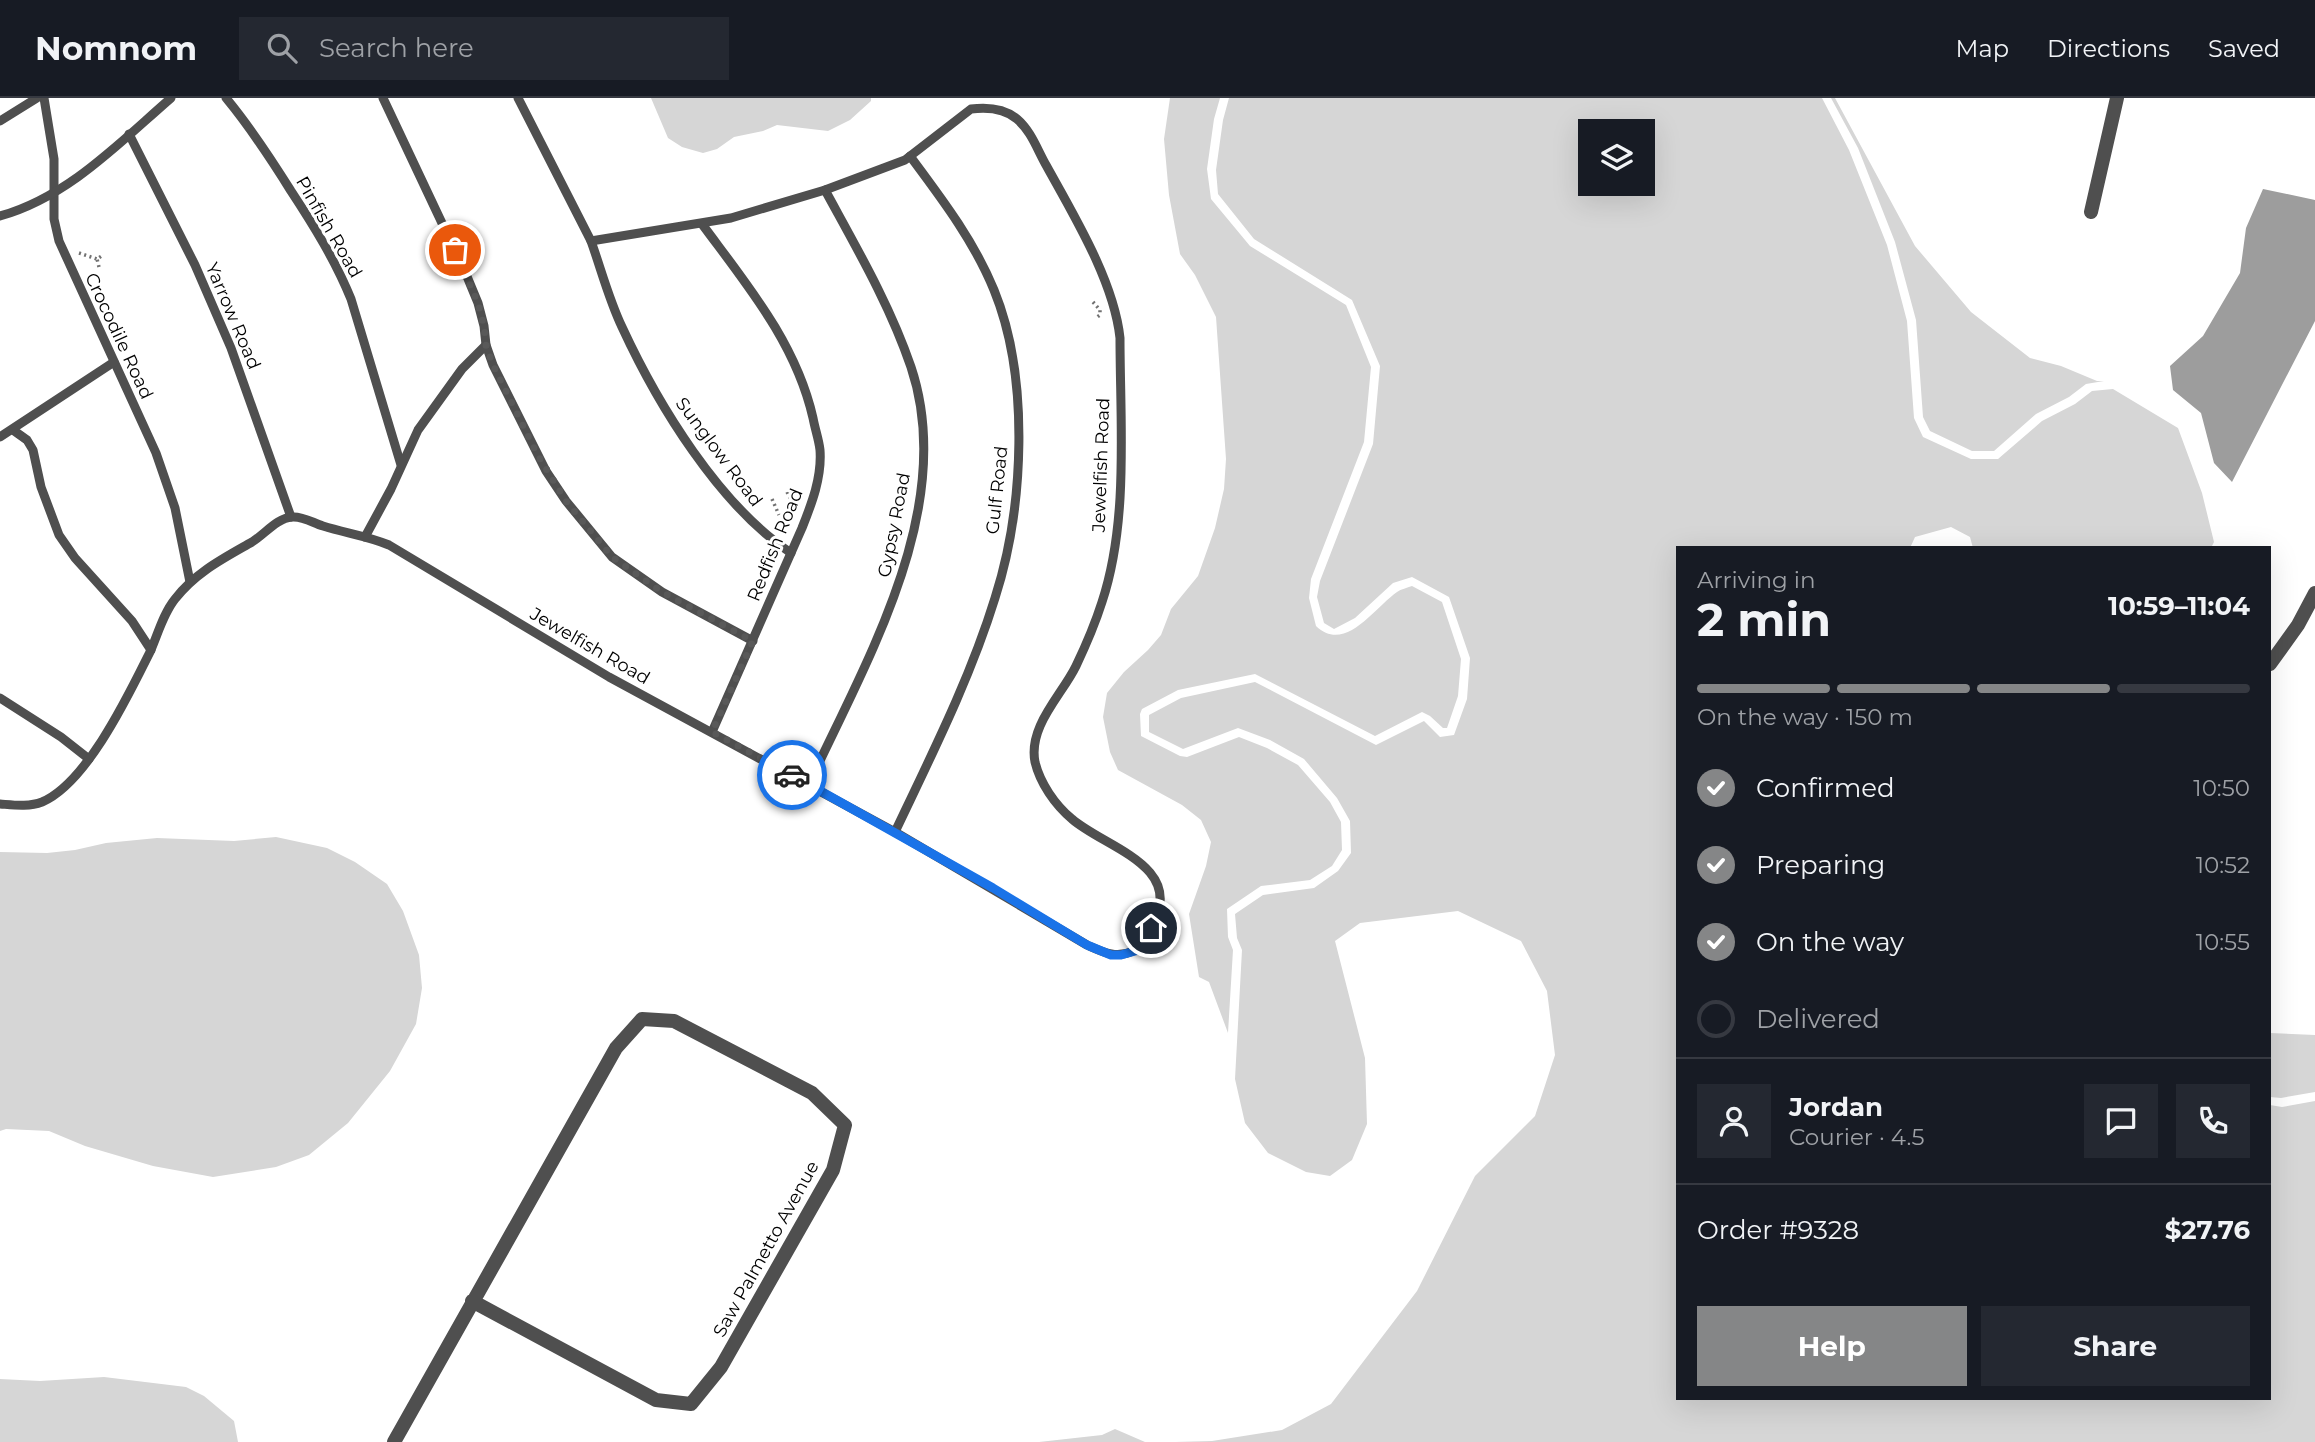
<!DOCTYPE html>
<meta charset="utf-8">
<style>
body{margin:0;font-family:Montserrat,sans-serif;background:#242831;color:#f1f3f6;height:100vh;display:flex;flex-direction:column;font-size:26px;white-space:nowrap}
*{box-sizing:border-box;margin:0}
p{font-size:23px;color:#9ea1a6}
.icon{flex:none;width:38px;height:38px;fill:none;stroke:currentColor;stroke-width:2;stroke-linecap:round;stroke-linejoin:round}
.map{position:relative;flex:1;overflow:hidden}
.panel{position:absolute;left:1676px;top:448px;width:595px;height:854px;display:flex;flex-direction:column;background:#171b24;border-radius:0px;box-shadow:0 7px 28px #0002}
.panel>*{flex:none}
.buttons{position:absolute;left:1578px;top:21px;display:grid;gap:14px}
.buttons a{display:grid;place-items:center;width:77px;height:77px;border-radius:0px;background:#171b24;box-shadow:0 7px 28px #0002;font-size:35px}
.pin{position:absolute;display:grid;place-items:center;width:60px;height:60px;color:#fff;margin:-30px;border:4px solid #fff;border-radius:50%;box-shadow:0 2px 7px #0007}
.courier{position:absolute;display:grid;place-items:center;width:70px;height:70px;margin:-35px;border:5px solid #1a73e8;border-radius:50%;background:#fff;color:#222;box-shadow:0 2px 9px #0007}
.summary em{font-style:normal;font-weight:700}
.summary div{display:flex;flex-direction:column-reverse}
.summary{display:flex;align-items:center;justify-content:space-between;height:119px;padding:0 21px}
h1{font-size:46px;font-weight:700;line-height:52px}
.bar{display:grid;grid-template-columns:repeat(4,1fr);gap:10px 7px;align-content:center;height:84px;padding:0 21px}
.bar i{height:9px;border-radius:5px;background:#363941}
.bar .on{background:#858687}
.bar p{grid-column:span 4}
.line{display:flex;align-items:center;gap:18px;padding:0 21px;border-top:2px solid #363941}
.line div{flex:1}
.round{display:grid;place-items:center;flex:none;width:74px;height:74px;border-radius:0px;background:#242831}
ol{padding:0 21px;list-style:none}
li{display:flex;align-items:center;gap:21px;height:77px}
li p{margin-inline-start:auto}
li .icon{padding:7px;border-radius:50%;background:#858687;color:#fff;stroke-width:4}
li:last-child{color:#9ea1a6}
li i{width:38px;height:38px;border:4px solid #363941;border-radius:50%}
.primary-button{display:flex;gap:14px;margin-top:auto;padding:14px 21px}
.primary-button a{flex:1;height:80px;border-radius:0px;background:#858687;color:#fff;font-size:28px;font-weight:700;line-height:80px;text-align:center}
.primary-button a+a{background:#242831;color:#f1f3f6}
header{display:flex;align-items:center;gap:42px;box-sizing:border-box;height:98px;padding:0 35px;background:#171b24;border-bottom:2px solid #363941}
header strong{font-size:33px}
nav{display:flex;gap:38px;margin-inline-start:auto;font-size:24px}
.search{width:490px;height:63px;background:#242831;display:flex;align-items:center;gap:18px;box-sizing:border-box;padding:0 24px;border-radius:0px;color:#9ea1a6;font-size:26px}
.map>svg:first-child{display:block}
</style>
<header>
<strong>Nomnom</strong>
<div class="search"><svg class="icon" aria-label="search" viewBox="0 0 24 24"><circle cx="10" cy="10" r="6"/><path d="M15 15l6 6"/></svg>Search here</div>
<nav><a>Map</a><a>Directions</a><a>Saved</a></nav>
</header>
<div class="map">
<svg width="2315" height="1344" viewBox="0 0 2315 1344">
<rect width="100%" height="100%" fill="#fff"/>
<g fill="#d6d6d6" fill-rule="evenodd">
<polygon points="651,0 871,0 871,3 850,22 828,33 777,27 763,33 734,39 717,51 703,55 682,49 668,40"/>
<path d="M 1170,0 L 1220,0 L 1214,21 L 1207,71 L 1211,101 L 1250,148 L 1346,207 L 1371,269 L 1364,344 L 1311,481 L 1309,500 L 1316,528 C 1345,556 1374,510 1397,494 C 1401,491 1407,490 1412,488 L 1442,504 L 1461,561 L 1458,598 L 1447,630 L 1443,630 L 1430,618 L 1422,614 L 1375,638 L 1255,576 L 1178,592 L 1142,611 L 1140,616 L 1141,638 L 1180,658 L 1187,659 L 1239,639 L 1267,650 L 1298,667 L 1330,704 L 1341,724 L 1342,752 L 1332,768 L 1310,782 L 1261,788 L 1227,811 L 1228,839 L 1233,852 L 1228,935 L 1209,884 L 1199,879 L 1189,816 L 1206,768 L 1211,744 L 1201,722 L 1182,707 L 1118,672 L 1110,654 L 1103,619 L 1107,595 L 1124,574 L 1148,552 L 1161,537 L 1171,511 L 1198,478 L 1215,430 L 1224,391 L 1226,361 L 1216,219 L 1195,177 L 1180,156 L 1169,97 L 1164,41 Z"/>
<path d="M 1229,0 L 1822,0 L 1849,52 L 1887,147 L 1907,223 L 1914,320 L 1923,339 L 1971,361 L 1998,361 L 2042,323 L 2075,306 L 2092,293 L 2113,291 L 2178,330 L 2202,395 L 2214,444 L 2211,450 L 1973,450 L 1970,439 L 1951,429 L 1915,439 L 1910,450 L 1678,450 L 1678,1300 L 2270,1300 L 2270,1007 L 2282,1009 L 2315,1003 L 2315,1344 L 1175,1344 L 1212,1343 L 1282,1332 L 1331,1306 L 1417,1193 L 1475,1078 L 1535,1018 L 1555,957 L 1547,893 L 1521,843 L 1458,813 L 1360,825 L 1335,843 L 1365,960 L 1367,1026 L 1352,1062 L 1330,1078 L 1306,1074 L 1268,1055 L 1245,1025 L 1235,981 L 1242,852 L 1237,840 L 1235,816 L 1263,797 L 1314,790 L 1338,773 L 1351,755 L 1350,723 L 1337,700 L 1304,661 L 1270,642 L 1238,630 L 1183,651 L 1149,634 L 1149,617 L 1181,600 L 1255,584 L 1376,647 L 1424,623 L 1440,639 L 1454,637 L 1467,601 L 1470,560 L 1449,499 L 1412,479 L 1393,485 L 1355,520 L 1334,531 L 1324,525 L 1317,499 L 1320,483 L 1373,346 L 1380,268 L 1352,202 L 1254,141 L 1218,96 L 1216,72 L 1223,22 ZM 1591,33 L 1643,33 L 1643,86 L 1591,86 Z"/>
<polygon points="1831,0 1835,0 1915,148 1971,214 2030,260 2061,268 2097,283 2104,283 2086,286 2069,299 2036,316 1994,353 1972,353 1930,333 1923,319 1916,222 1895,144 1858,50"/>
<polygon points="276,739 327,750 355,764 387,786 403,813 419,857 422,890 416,926 390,973 348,1025 309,1057 276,1069 213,1079 153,1068 85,1048 49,1033 6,1031 0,1033 0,754 47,755 75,752 106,745 157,740 234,743"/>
<polygon points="2270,935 2315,937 2315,994 2281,1000 2270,999"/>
<polygon points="104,1279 186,1289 204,1298 234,1323 238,1344 0,1344 0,1281 40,1283"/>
<polygon points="1115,1331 1145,1344 1039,1344 1102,1337"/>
</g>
<polygon fill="#9d9d9d" points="2263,91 2315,102 2315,223 2232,384 2214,365 2201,315 2173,292 2170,268 2203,238 2240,175 2246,130"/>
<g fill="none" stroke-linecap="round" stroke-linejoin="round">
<g stroke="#717171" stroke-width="3.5" stroke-dasharray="2 3.5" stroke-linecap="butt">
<polyline points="79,155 97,161"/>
<polyline points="99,169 97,161 103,157"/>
<polyline points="1093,204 1100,212 1100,217 1096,220"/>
<polyline points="787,394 790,400"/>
<polyline points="772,401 779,417"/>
</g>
<g stroke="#4f4f4f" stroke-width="9">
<polyline points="44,0 54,61 54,121 59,143 156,355 175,410 190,484"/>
<path d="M 226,0 C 250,29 271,61 291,93 C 314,128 335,162 351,201 L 401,367"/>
<polyline points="383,0 466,176 478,205 484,228 486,247 493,267 546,373 566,403 612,459 662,494 753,543"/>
<polyline points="0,23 37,0"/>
<polyline points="129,36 195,167 231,250 291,419"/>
<path d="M 0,118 C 68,99 119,45 171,0"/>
<path d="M 702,126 C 747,187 796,245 813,320 C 815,331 819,342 820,352 C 822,379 812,405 802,430 L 712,634"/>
<path d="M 591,143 C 601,171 609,202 622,229 C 658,307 719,407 791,455"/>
<polyline points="13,332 27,342 33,352 41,389 59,437 75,460 132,523 151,552"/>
<polyline points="0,339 114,264"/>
<polyline points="365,439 391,391 418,332 462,271 486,247"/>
<polyline points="0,600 61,639 89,661"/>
<path d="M 809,686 C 866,563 958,409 911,269 C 890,207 856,149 825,92"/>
<path d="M 0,706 C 14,707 29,709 42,704 C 87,685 129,596 150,554 C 158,536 163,516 175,501 C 196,474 224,460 252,444 C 265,436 277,420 292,419 C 303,418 313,425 323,428 C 345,435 368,438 389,447 L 609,579 L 895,734 L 1087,847 C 1103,854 1116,861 1133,853 C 1144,848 1149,835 1154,824 C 1183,767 1104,749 1072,721 C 1055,707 1040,685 1035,664 C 1028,628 1062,597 1076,568 C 1086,547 1095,526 1102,504 C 1129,423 1120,324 1120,240 C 1114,183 1073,116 1046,67 C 1037,51 1031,33 1017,21 C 1004,10 987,9 971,11 L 905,62 L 825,92 L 731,120 L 591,143 L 518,0"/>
<path d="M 895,734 C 931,658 970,581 995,500 C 1024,410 1030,280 994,192 C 974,143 942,101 910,58"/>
</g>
<g stroke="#4f4f4f" stroke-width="14">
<polyline points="2091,114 2117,0"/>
<polyline points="2270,566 2298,527 2315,495"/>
<polyline points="394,1344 616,950 642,921 674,923 812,995 845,1027 833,1072 721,1269 691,1306 656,1302 472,1203"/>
</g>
</g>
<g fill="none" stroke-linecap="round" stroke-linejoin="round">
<polyline stroke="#595959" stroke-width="7" stroke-dasharray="0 12.6" points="455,152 478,205 484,228 486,247 493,267 537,356 566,403 612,459 662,494 753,543 712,634 792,677"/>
<polyline stroke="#1a73e8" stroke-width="9" points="792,677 993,790 1087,847 1111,857 1121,857 1135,853 1144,844 1151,830"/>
</g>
<g text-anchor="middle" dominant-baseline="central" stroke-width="6" stroke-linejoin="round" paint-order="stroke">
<g font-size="18" fill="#000" stroke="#fff">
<text transform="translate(329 129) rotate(60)">Pinfish Road</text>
<text transform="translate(233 218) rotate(67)">Yarrow Road</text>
<text transform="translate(119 238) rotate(65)">Crocodile Road</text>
<text transform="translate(719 354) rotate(53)">Sunglow Road</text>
<text transform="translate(1101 367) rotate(-88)">Jewelfish Road</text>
<text transform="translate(997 392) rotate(-84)">Gulf Road</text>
<text transform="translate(894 427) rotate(-79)">Gypsy Road</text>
<text transform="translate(775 447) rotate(-68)">Redfish Road</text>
<text transform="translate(590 548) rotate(30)">Jewelfish Road</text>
<text transform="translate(766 1151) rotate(-61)">Saw Palmetto Avenue</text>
</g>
</g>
</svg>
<div class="buttons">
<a><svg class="icon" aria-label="layers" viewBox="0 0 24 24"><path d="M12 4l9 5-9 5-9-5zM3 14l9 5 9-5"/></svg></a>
</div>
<div class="pin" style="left:455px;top:152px;background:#ea580c"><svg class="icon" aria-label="bag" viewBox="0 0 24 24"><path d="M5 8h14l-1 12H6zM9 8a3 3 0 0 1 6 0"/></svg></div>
<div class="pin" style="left:1151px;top:830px;background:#1f2937"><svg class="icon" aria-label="home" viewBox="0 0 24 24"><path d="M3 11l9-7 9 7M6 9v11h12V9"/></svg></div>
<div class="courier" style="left:792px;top:677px"><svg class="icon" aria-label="car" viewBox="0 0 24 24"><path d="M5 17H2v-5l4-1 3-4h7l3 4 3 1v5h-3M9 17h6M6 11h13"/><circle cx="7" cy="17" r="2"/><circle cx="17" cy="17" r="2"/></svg></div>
<section class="panel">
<div class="summary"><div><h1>2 min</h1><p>Arriving in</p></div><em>10:59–11:04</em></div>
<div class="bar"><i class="on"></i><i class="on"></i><i class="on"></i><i></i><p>On the way · 150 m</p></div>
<ol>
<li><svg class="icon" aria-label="check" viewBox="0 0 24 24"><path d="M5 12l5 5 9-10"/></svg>Confirmed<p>10:50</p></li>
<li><svg class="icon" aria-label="check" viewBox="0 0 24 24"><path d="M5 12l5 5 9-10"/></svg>Preparing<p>10:52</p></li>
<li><svg class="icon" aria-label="check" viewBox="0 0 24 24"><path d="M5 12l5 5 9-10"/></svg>On the way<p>10:55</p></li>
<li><i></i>Delivered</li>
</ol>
<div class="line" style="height:126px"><a class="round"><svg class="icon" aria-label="person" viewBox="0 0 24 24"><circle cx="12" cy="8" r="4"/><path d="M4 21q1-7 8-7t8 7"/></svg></a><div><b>Jordan</b><p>Courier · 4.5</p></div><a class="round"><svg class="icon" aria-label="chat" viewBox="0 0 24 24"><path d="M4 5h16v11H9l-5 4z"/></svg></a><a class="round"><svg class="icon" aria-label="phone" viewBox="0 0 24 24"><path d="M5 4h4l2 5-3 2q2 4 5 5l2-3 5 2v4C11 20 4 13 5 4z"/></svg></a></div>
<div class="line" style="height:91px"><div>Order #9328</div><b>$27.76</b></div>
<div class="primary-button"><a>Help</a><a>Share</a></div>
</section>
</div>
